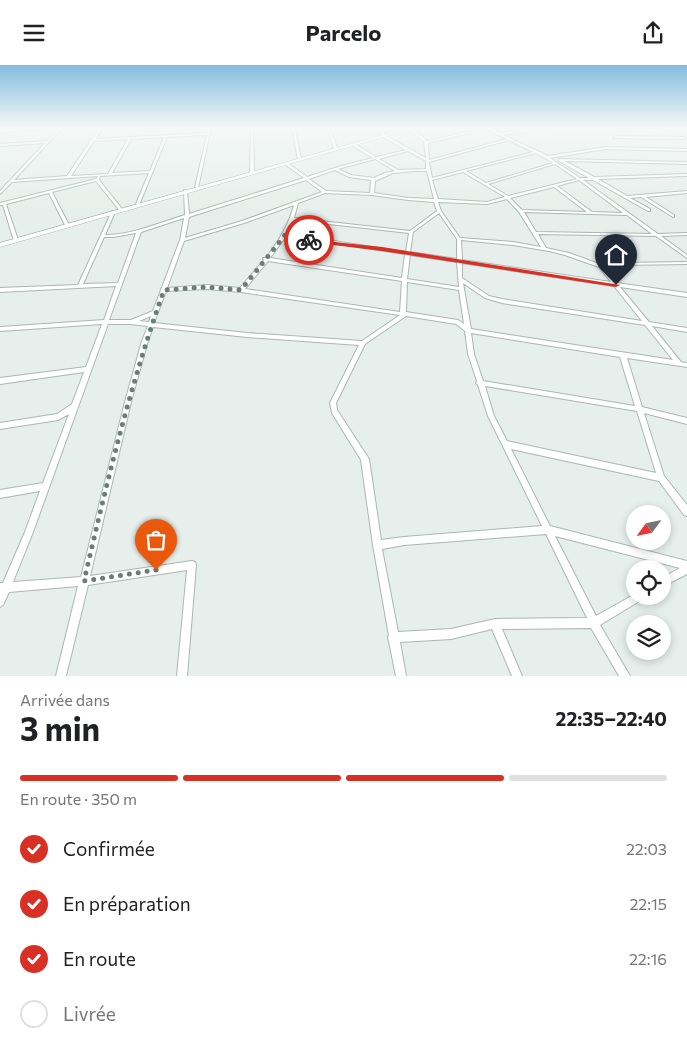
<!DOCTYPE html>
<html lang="fr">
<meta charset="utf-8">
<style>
body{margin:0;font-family:Commissioner,sans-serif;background:#f2f2f2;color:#202124;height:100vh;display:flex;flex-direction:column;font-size:19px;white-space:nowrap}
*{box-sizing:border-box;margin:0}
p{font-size:16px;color:#757577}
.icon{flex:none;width:28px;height:28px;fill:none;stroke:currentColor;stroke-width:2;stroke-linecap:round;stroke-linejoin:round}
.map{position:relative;height:611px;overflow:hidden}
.drawer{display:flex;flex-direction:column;background:#fff;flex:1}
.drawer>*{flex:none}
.needle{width:32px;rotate:237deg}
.tools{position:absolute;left:626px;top:440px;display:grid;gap:10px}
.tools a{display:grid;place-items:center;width:45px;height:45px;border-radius:50%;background:#fff;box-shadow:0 2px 8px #0003;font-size:25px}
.pin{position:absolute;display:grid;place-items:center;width:42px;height:42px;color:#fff;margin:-51px -21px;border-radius:50% 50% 50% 0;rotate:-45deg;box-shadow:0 0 5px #0007}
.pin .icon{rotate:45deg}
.courier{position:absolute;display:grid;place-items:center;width:50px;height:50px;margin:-25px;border:4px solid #d93025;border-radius:50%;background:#fff;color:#222;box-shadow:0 1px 6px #0007}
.summary em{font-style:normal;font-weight:700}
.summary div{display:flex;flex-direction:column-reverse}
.summary{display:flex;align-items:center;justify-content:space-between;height:85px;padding:0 20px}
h1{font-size:32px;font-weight:700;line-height:38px}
.bar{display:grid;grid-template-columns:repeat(4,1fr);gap:8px 5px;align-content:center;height:60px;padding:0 20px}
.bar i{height:6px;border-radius:4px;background:#e0e0e0}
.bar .on{background:#d93025}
.bar p{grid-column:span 4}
ol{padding:0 20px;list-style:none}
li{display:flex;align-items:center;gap:15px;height:55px}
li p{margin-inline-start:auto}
li .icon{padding:5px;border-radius:50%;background:#d93025;color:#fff;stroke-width:4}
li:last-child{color:#757577}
li i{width:28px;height:28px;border:2px solid #e0e0e0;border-radius:50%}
header{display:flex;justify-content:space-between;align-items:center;height:65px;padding:0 20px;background:#fff;font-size:22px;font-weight:700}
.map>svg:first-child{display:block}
</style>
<header><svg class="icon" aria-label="menu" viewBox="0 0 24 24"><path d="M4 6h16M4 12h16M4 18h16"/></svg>Parcelo<svg class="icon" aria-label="share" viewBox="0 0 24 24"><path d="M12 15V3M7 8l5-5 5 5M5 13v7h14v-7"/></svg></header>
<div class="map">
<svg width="687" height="611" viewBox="0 0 687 611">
<rect width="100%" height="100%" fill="#e6efeb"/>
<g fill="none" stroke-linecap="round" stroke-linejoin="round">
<g stroke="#a8b8b2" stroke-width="2">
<g id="minor">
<path d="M 49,62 L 71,62 L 62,63 L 14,115 L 67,111 L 100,62 L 103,62 L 96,74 L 207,68 L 208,62 L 211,62 L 198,123 L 195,122 L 207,70 L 167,72 L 139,140 L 136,139 L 149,108 L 100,111 L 99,115 L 122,144 L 122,146 L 120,146 L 96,116 L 52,127 L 69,160 L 67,161 L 65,160 L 49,128 L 6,139 L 18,175 L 14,176 L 3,140 L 0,140 L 0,138 L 96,114 L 98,111 L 12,117 L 0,129 L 0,126 L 45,78 L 0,81 L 0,79 L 47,76 L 59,63 L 0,67 L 0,65 ZM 164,72 L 150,106 L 112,108 L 131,74 ZM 128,74 L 108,109 L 71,111 L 94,76 Z"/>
<polygon points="251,62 253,62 254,108 252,109 250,108"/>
<polygon points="292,62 342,62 329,63 338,84 336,85 334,84 327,63 295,64 301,94 298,95"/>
<path d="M 378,62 L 381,62 L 385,70 L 426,93 L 424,77 L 410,65 L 410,63 L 412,63 L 427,76 L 484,63 L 483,62 L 489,62 L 500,68 L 543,62 L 553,62 L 503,70 L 548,91 L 606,82 L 687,84 L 687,86 L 606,84 L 550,93 L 580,113 L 589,113 L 559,96 L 559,94 L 687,97 L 687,99 L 565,96 L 594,112 L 687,109 L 687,111 L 598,114 L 627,131 L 687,126 L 687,128 L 646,132 L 674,150 L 674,152 L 673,152 L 641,132 L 630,133 L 650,144 L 650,146 L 648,146 L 593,115 L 583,115 L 658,169 L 687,168 L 687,170 L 661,171 L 687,190 L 687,193 L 656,171 L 538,169 L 546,183 L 569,188 L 602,200 L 622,198 L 687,197 L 687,199 L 622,200 L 604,202 L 617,218 L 687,228 L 687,232 L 620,222 L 649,257 L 687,263 L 687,267 L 652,261 L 681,297 L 687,298 L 687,302 L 627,293 L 642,342 L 687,353 L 687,359 L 644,348 L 664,411 L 687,440 L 687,451 L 684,450 L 659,416 L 511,384 L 550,461 L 687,496 L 687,509 L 662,522 L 662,513 L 680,503 L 555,471 L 596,551 L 635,529 L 635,531 L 645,531 L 643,534 L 600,560 L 630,611 L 619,611 L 591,563 L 502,564 L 522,611 L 512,611 L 492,564 L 451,574 L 400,577 L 406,611 L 396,611 L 388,572 L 389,571 L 373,480 L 361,395 L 332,348 L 330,338 L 359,280 L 247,272 L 153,262 L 148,276 L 132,333 L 90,511 L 192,496 L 195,497 L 196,500 L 187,611 L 177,611 L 187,505 L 88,520 L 66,611 L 56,611 L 78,521 L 9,527 L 3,540 L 0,542 L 0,518 L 3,518 L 25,467 L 40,426 L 0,433 L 0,425 L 43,418 L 69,349 L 58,355 L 0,364 L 0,358 L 57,349 L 72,339 L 84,307 L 0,319 L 0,313 L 86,302 L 102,259 L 0,266 L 0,262 L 104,255 L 116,221 L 0,227 L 0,223 L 78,220 L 112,146 L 115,147 L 105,170 C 132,170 159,158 185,150 L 184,125 L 187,126 L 189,149 L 304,113 L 286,100 L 286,98 L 288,98 L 307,112 L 341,101 L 373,93 L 353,81 L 353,79 L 355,79 L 376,92 L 406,85 L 383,72 ZM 486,64 L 507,74 L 429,95 L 428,78 ZM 509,75 L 533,87 L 432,113 L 429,97 ZM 408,86 L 426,96 L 426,104 L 398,105 L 379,94 ZM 536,88 L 553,98 L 486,118 L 466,106 ZM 375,94 L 395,106 L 385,108 L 374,113 L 351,110 L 338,104 ZM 555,99 L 577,114 L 508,131 L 488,119 ZM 335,105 L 349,112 L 371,115 L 370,128 L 326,126 L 309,114 ZM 414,106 L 427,106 L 434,134 L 408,133 L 374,128 L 375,116 L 393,108 ZM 463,107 L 505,132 L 487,137 L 438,134 L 432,115 ZM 306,115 L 322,127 L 242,156 L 185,173 L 189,152 ZM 579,115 L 623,148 L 592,147 L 557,121 ZM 554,122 L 587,147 L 522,145 L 510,133 ZM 325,128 L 372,130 L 408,135 L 434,137 L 437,146 L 410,166 L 294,153 L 298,138 ZM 507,134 L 519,147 L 541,182 L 513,177 L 460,173 L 441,146 L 438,137 L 487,139 ZM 294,140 C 289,160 279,176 266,193 L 263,193 L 263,194 L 264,195 L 240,223 L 207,220 L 167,223 L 184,176 L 244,158 ZM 524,147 L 627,150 L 652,169 L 536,167 ZM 439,148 L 457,174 L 457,194 L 410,187 L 413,167 ZM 184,153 L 180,175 L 153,246 L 131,255 L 109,255 L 141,167 ZM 294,155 L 409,168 L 406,187 L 287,169 ZM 136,168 L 118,218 L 83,219 L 104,172 L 113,172 ZM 286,171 L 405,189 L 402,213 L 270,193 ZM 461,175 L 513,180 L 549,186 L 565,190 L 599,202 L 611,217 L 462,195 ZM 410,190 L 457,197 L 459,222 L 407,214 ZM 268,196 L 402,216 L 400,247 L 245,224 ZM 462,198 L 614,221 L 642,256 L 502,234 L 489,231 L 462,213 ZM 407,217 L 459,225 L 464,259 L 458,255 L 406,247 ZM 463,218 L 485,233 L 502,238 L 645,260 L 673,295 L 471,264 ZM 207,224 L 241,227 L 400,250 L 362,276 L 247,268 L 154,258 L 166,226 ZM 151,251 L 149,257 L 139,256 ZM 406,251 L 456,259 L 465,266 L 468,289 L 477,316 L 476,318 L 478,320 L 488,351 L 542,461 L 404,472 L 381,475 L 369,394 L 337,345 L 336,338 L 365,279 ZM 108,259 L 130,259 L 148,261 L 142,276 L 126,333 L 81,512 L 13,517 L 33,467 ZM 471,268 L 620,292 L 635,341 L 483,316 L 474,289 ZM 485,321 L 637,346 L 656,408 L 507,376 L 494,351 ZM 546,469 L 587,553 L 495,554 L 451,564 L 398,567 L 382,484 L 404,480 Z"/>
<polygon points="637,62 673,62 673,63 672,64"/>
<polygon points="615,71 683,72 685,73 683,74 614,73"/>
</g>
</g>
<g stroke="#a8b8b2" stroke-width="1">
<polygon id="tertiary" points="411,62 418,62 0,182 0,178"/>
</g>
<use href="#minor" fill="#fff" fill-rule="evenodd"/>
<use href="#tertiary" fill="#fff" fill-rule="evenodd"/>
</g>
<linearGradient id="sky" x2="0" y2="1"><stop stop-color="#84bce0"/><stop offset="0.42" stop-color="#f4f8f6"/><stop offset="1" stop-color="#f4f8f6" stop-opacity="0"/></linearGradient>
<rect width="687" height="148" fill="url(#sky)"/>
<polygon fill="#d93025" points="306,174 382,182 620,220 616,222 382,186 309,177"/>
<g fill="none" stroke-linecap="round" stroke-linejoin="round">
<path stroke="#687f78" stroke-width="5" stroke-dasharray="0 9" d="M 156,505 L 84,516 C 107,417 130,320 164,225 L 206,222 L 241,225 L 285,170 L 309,175"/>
</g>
</svg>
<div class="tools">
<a><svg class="needle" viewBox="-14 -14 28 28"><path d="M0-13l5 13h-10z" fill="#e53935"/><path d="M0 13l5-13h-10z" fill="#757577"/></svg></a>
<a><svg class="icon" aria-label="locate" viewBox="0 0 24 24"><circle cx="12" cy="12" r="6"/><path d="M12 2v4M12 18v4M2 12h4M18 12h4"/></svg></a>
<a><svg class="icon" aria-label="layers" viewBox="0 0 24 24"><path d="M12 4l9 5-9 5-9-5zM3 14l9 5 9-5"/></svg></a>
</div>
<div class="pin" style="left:156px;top:505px;background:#ea580c"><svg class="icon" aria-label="bag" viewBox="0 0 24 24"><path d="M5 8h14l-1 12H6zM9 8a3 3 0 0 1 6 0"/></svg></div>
<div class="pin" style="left:616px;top:220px;background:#1f2937"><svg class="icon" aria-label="home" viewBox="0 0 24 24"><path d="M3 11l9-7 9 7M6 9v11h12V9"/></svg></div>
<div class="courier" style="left:309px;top:175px"><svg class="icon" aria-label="bike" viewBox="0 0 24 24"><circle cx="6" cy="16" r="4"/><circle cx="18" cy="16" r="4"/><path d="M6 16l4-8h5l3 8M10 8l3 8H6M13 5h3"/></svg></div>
</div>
<section class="drawer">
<div class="summary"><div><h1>3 min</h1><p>Arrivée dans</p></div><em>22:35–22:40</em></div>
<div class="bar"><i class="on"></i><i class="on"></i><i class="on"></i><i></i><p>En route · 350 m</p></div>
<ol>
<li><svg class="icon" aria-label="check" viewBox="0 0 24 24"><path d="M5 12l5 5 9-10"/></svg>Confirmée<p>22:03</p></li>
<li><svg class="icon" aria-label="check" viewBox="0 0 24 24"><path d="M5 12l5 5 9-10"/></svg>En préparation<p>22:15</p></li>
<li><svg class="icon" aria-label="check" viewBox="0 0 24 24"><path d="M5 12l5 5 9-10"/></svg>En route<p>22:16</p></li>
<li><i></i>Livrée</li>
</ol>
</section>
